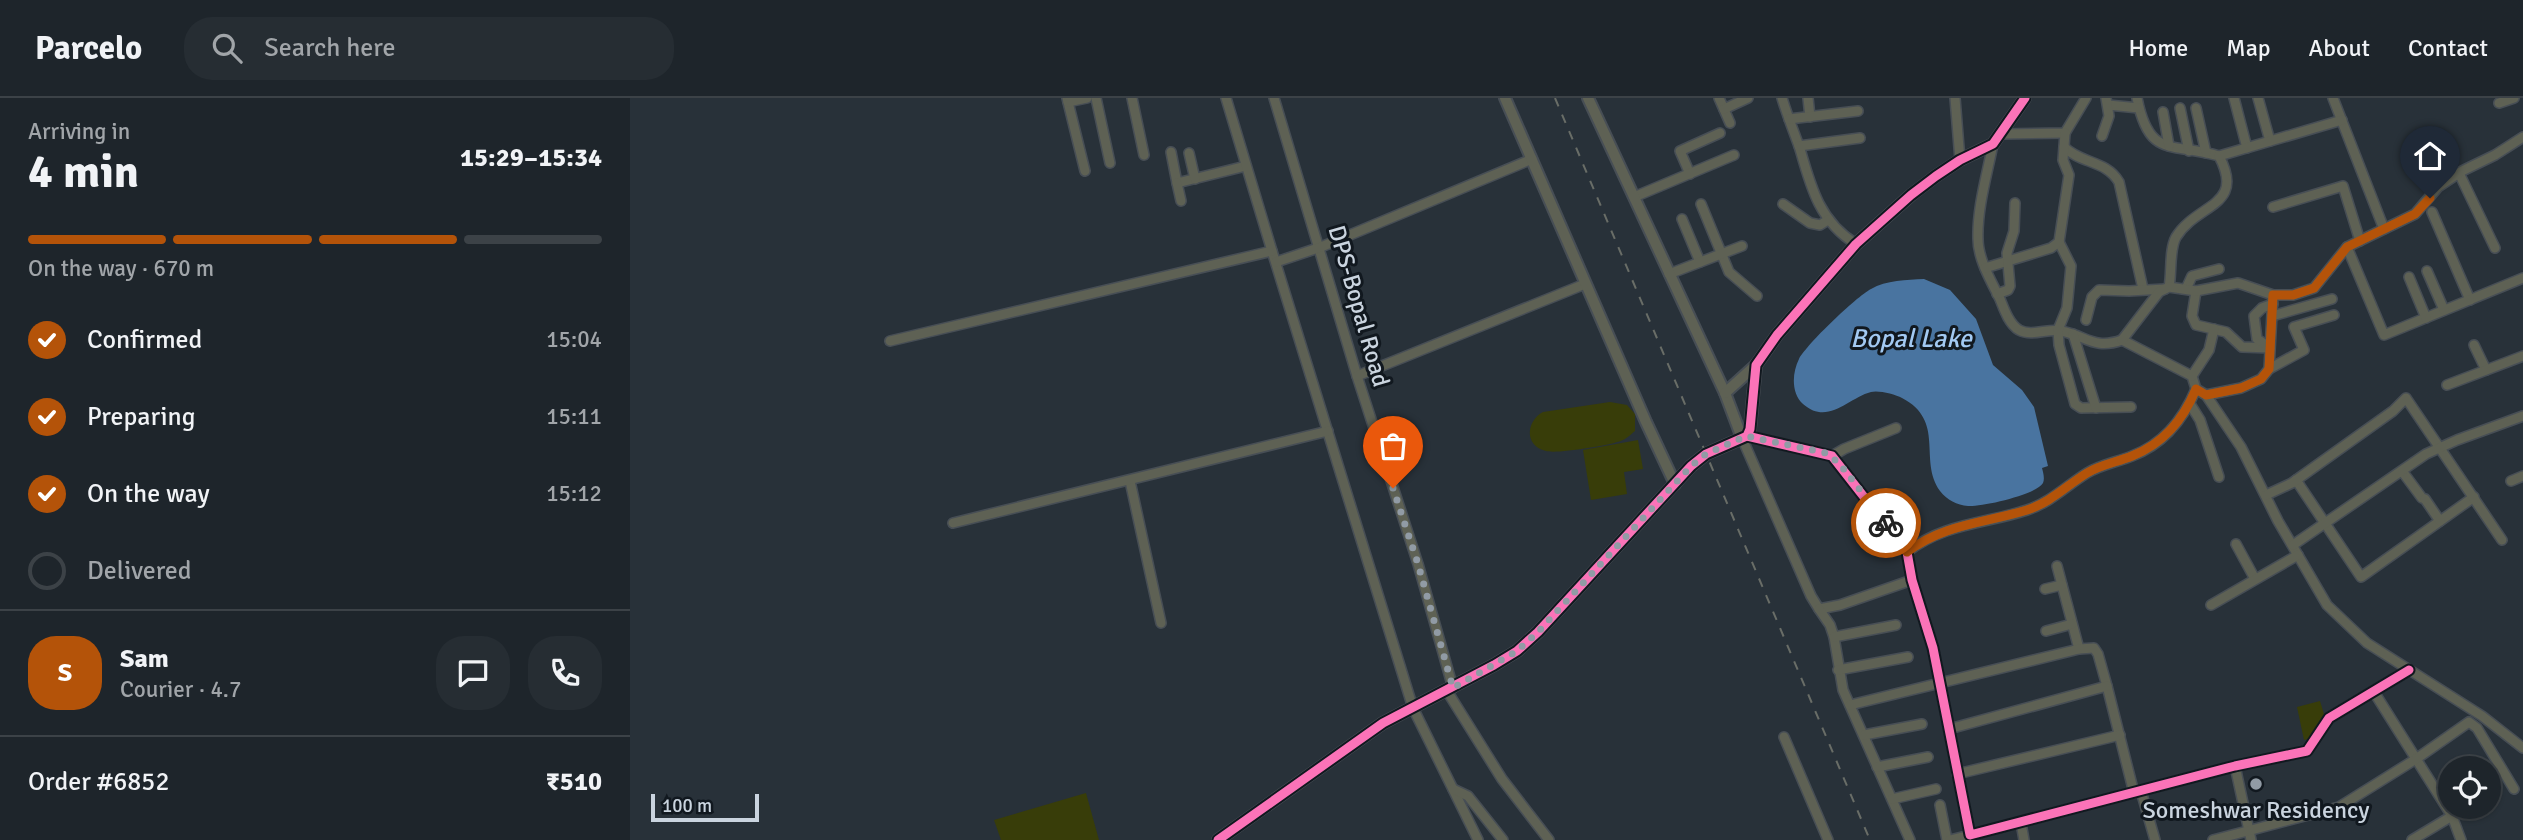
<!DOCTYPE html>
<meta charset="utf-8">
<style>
body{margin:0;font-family:Signika,sans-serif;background:#262d33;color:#f1f3f6;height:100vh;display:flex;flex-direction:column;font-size:26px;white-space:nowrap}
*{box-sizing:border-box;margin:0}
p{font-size:23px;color:#a1a5a9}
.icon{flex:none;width:38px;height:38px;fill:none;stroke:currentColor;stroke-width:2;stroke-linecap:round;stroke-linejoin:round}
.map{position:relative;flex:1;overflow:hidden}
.side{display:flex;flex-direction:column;background:#1e252b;width:630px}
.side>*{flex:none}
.buttons{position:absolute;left:1808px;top:658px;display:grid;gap:14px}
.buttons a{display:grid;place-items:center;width:63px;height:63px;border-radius:50%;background:#1e252b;box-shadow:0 2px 5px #0004,0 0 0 2px #3c4247;font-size:35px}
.scale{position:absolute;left:21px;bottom:18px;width:108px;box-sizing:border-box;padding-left:7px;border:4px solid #cad4df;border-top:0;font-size:19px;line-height:24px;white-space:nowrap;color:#cad4df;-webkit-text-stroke:5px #11181f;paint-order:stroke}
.pin{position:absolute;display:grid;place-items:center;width:60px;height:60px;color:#fff;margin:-72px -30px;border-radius:50% 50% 50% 0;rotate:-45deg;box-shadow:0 0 7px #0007}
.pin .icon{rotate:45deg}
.courier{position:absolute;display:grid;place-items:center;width:70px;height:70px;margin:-35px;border:5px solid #b45309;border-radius:50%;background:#fff;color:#222;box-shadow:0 2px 9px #0007}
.headline em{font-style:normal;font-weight:700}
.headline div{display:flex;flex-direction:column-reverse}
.headline{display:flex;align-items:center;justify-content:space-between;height:119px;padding:0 28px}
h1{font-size:46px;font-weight:700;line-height:52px}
.bar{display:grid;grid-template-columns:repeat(4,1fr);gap:10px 7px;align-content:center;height:84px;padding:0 28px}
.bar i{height:9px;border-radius:5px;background:#3c4247}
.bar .active{background:#b45309}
.bar p{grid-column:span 4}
.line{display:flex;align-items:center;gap:18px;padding:0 28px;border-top:2px solid #3c4247}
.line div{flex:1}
.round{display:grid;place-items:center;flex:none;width:74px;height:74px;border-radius:28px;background:#262d33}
ol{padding:0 28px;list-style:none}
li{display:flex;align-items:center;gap:21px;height:77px}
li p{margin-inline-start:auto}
li .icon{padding:7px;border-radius:50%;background:#b45309;color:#fff;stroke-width:4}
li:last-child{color:#a1a5a9}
li i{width:38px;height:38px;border:4px solid #3c4247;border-radius:50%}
header{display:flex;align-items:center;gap:42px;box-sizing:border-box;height:98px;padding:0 35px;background:#1e252b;border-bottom:2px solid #3c4247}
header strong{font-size:33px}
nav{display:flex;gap:38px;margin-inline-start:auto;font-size:24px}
.search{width:490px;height:63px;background:#262d33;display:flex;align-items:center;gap:18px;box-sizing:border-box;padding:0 24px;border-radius:28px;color:#a1a5a9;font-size:26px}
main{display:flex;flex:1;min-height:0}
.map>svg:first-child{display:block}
</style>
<header>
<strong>Parcelo</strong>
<div class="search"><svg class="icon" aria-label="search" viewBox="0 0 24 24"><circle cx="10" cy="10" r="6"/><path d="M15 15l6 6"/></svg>Search here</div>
<nav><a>Home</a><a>Map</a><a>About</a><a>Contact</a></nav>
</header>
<main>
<section class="side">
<div class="headline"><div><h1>4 min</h1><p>Arriving in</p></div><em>15:29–15:34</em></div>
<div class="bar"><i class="active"></i><i class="active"></i><i class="active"></i><i></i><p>On the way · 670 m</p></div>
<ol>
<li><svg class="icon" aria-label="check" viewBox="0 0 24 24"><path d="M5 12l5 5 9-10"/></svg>Confirmed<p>15:04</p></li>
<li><svg class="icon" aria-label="check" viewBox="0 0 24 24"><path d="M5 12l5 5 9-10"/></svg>Preparing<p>15:11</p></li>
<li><svg class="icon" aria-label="check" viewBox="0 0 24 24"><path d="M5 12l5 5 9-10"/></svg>On the way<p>15:12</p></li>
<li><i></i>Delivered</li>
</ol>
<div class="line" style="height:126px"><b class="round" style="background:#b45309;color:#fff">S</b><div><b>Sam</b><p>Courier · 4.7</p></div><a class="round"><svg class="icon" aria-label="chat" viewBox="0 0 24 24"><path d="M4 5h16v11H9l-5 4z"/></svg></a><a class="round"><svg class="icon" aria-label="phone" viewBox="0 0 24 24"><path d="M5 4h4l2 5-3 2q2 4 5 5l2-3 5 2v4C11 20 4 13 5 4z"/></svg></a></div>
<div class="line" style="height:91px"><div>Order #6852</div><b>₹510</b></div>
</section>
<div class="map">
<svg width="1893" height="742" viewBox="0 0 1893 742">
<rect width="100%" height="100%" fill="#283139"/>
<g fill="#383d09">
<path d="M 980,304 L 997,307 L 1005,316 L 1005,333 C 999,338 994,343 987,344 C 975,348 926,356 916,353 C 894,348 896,323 913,314 Z"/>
<polygon points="1008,342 1013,371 994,374 997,396 961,402 953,352"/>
<polygon points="1690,603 1694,616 1678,641 1674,642 1667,609"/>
<polygon points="456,695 469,742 371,742 364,722"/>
</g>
<path fill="#4974a0" d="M 1294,181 L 1320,192 L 1346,221 L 1363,267 L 1392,292 L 1404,309 L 1418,368 L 1412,370 C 1413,374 1415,380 1413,385 C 1406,397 1351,409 1338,408 C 1327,407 1317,402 1310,393 C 1288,362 1316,323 1272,300 C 1265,296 1248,292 1241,294 C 1218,300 1198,328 1173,306 C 1161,295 1162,275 1169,261 C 1177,246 1226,199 1241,191 C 1256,182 1277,182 1294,181 Z"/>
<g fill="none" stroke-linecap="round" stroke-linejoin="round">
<g stroke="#474e55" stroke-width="12">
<g id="minor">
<polyline points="437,0 455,73"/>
<polyline points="466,0 480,65"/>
<polyline points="502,0 514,57"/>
<polyline points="644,0 727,278 788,466 823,590"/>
<polyline points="1089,0 1100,25"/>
<path d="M 1152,0 C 1157,17 1164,34 1170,51 C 1181,90 1190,124 1226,146"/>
<polyline points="1178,0 1180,19"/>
<polyline points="1325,0 1330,62"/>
<path d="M 1507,0 C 1519,61 1541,44 1589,58 C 1616,109 1567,105 1546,139 C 1539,152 1542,174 1539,189"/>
<polyline points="1604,0 1617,50"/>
<polyline points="1628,0 1640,43"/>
<polyline points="1703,0 1754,131"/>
<polyline points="438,4 457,0"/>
<polyline points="1869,5 1884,0"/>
<polyline points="1478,7 1509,10"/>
<polyline points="1550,10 1559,53"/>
<polyline points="1566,10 1576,55"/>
<polyline points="1094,11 1118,0"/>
<polyline points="1533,14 1539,48"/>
<polyline points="1159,21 1228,13"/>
<polyline points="1372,36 1435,35 1456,0"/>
<polyline points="1472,38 1479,18 1476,0"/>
<path d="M 1363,46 C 1357,77 1347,110 1348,141 C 1348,161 1361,183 1370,201 C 1374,211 1379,226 1389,232 C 1402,239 1418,230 1431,233 C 1457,238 1464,252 1492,242 L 1562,278 L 1566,291 L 1576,297 L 1611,349 L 1648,423 L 1697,507 L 1737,545 L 1852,618 L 1893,650"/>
<polyline points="1169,48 1230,40"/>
<path d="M 1434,49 C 1451,66 1476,62 1489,84 L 1513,191"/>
<polyline points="541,54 547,85 616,68"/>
<polyline points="559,55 565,81"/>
<polyline points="1589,58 1712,22"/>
<polyline points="1829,75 1865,150"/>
<polyline points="1060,76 1050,53 1090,35"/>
<polyline points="547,85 551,103"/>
<polyline points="1004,99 1104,57"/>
<polyline points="1071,106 1099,174 1127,198"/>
<polyline points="1153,106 1180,125 1190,127 1198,122"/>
<polyline points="1643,109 1713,88 1730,143"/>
<polyline points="1802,114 1840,202"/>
<polyline points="1052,121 1070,164"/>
<polyline points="1429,144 1441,168 1437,210 1428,232 1429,247 1445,306 1451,310 1501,309"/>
<polyline points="1717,149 1754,237 1893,180"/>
<polyline points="642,153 783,610 848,742"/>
<polyline points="646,164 691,149 902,61"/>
<polyline points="1355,170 1421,150 1429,144 1439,77 1433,62 1435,35"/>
<polyline points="1797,173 1814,212"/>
<polyline points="1039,176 1112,148"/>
<polyline points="1779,179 1796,220"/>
<polyline points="1556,191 1562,178 1589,171"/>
<polyline points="1566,193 1562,218 1566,227 1596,234 1612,249 1640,250"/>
<polyline points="1367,196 1378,192 1380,188 1377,155 1384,133 1385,105"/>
<polyline points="1642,218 1702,201"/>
<polyline points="1456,222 1462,199 1469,192 1499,193 1535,191"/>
<polyline points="1443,236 1466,310"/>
<polyline points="1492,242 1529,194 1539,189 1566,193 1608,185 1643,197 1663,197 1684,190 1717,149 1785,116 1808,89 1832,73 1865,57 1893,39"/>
<polyline points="260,243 642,153 596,0"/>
<polyline points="1844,247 1856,272"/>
<polyline points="1639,249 1627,241 1624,218 1632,210 1643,206"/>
<polyline points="1639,271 1674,252 1664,229 1704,217"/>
<polyline points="727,278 955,186"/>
<polyline points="1562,278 1579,252 1584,231"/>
<polyline points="1817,287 1893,258"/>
<polyline points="1576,297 1611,290 1631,281 1639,271 1643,197"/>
<polyline points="1560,306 1570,322 1589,379"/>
<polyline points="1117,338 1202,358 1277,454 1282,482 1303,550 1340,737 1605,668 1677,653 1699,620 1779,572"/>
<polyline points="1112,340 1181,498 1189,511 1210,507 1282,482"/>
<polyline points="1202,358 1214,351 1266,330"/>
<polyline points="1772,373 1792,400"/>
<polyline points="1666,382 1731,479 1844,399"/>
<polyline points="500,383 531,525"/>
<polyline points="1881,383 1893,378"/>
<polyline points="1636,397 1662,385 1763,313 1776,300 1872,442"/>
<polyline points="1795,401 1810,423"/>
<polyline points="323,425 698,333"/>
<polyline points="1606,446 1625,481"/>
<polyline points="1663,447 1796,356 1827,342 1893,318"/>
<path d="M 1277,454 C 1314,425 1355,426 1397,412 C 1421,404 1436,388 1457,375 C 1470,367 1487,364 1502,358 C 1534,346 1553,322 1566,291"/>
<polyline points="1427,468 1449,551"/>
<polyline points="1415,491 1432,487"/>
<polyline points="1581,507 1668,457"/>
<polyline points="1189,511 1200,527 1204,539 1213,592 1280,742"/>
<polyline points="1416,533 1442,526"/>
<polyline points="1204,539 1266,527"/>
<polyline points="1208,572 1278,559"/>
<polyline points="817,593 872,681 919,742"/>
<polyline points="1744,594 1822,718 1782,742"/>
<polyline points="1220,607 1449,551 1464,550 1468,556 1477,588 1504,695"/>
<polyline points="1319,631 1477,588"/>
<polyline points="1234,637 1292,626"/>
<polyline points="1154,639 1198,742"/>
<polyline points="1605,668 1621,742"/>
<polyline points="1247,669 1298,659"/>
<polyline points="1327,676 1490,637"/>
<polyline points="823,691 838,698 873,742"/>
<polyline points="1511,693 1525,742"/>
<polyline points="1262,701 1306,691"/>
<polyline points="1310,707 1317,742"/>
<polyline points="1822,718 1831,742"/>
<polyline points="1391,725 1394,742"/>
<polyline points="1320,742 1340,737"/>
<polyline points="1583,742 1709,709 1786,661 1839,624 1847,630 1884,691"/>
</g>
</g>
<g stroke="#474e55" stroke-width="14">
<g id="tertiary">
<polyline points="875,0 1016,324 1045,386"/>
<polyline points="958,0 1095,295 1112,340"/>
<polyline points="1095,295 1126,267"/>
<polyline points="588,742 753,625 864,567 887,553 908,534 1061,368 1076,356 1117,338 1120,331 1126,267 1147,237 1226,146 1281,97 1306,78 1330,62 1363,46 1395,0"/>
</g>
</g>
<use href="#minor" stroke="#5e6154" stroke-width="9"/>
<use href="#tertiary" stroke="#5e6154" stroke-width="10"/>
<polyline stroke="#696d67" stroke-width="2" stroke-dasharray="9 9" stroke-linecap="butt" points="925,0 1240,742"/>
<g stroke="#11181f" stroke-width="13">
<g id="cycleway">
<polyline points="1117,338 1202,358 1277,454 1282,482 1303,550 1340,737 1605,668 1677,653 1699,620 1779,572"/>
<polyline points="588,742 753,625 864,567 887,553 908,534 1061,368 1076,356 1117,338 1120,331 1126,267 1147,237 1226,146 1281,97 1306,78 1330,62 1363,46 1395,0"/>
</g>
</g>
<use href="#cycleway" stroke="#fb73b8" stroke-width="9"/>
</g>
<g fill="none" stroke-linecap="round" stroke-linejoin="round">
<polyline stroke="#919ba5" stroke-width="7" stroke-dasharray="0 12.6" points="763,390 788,466 823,590 887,553 908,534 1061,368 1076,356 1116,338 1196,355 1209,365 1256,425"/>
<path stroke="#b45309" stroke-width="9" d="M 1256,425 L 1277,454 C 1314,426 1355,425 1397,412 C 1421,404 1436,388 1457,375 C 1470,367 1487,364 1502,358 C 1534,345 1553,322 1566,291 L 1576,297 L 1611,290 L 1631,281 L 1639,271 L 1643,197 L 1663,197 L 1684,190 L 1717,149 L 1785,116 L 1800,100"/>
</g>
<circle fill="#919ba5" stroke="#11181f" stroke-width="2.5" cx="1626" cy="686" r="7"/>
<g text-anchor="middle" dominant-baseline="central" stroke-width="6" stroke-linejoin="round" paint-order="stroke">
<g font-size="24" fill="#cad4df" stroke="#11181f">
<text transform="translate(729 208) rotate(74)">DPS-Bopal Road</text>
</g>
<g font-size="24" fill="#cad4df" stroke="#11181f">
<text x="1626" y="712">Someshwar Residency</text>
</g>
<g font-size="26" font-style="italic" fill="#a2c9f2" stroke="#11181f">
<text x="1281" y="241">Bopal Lake</text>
</g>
</g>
</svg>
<div class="buttons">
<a><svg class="icon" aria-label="locate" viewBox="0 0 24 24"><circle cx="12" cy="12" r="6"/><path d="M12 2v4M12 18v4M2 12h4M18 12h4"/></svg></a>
</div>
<div class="scale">100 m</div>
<div class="pin" style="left:763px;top:390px;background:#ea580c"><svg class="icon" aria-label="bag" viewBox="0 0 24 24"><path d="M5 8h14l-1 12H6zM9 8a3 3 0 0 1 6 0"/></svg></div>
<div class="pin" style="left:1800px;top:100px;background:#1f2937"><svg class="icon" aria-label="home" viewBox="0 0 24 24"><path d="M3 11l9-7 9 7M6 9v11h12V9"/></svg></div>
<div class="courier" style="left:1256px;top:425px"><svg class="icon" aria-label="bike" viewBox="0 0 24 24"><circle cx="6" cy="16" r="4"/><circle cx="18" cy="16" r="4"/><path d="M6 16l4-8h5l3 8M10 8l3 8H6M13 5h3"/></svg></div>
</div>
</main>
